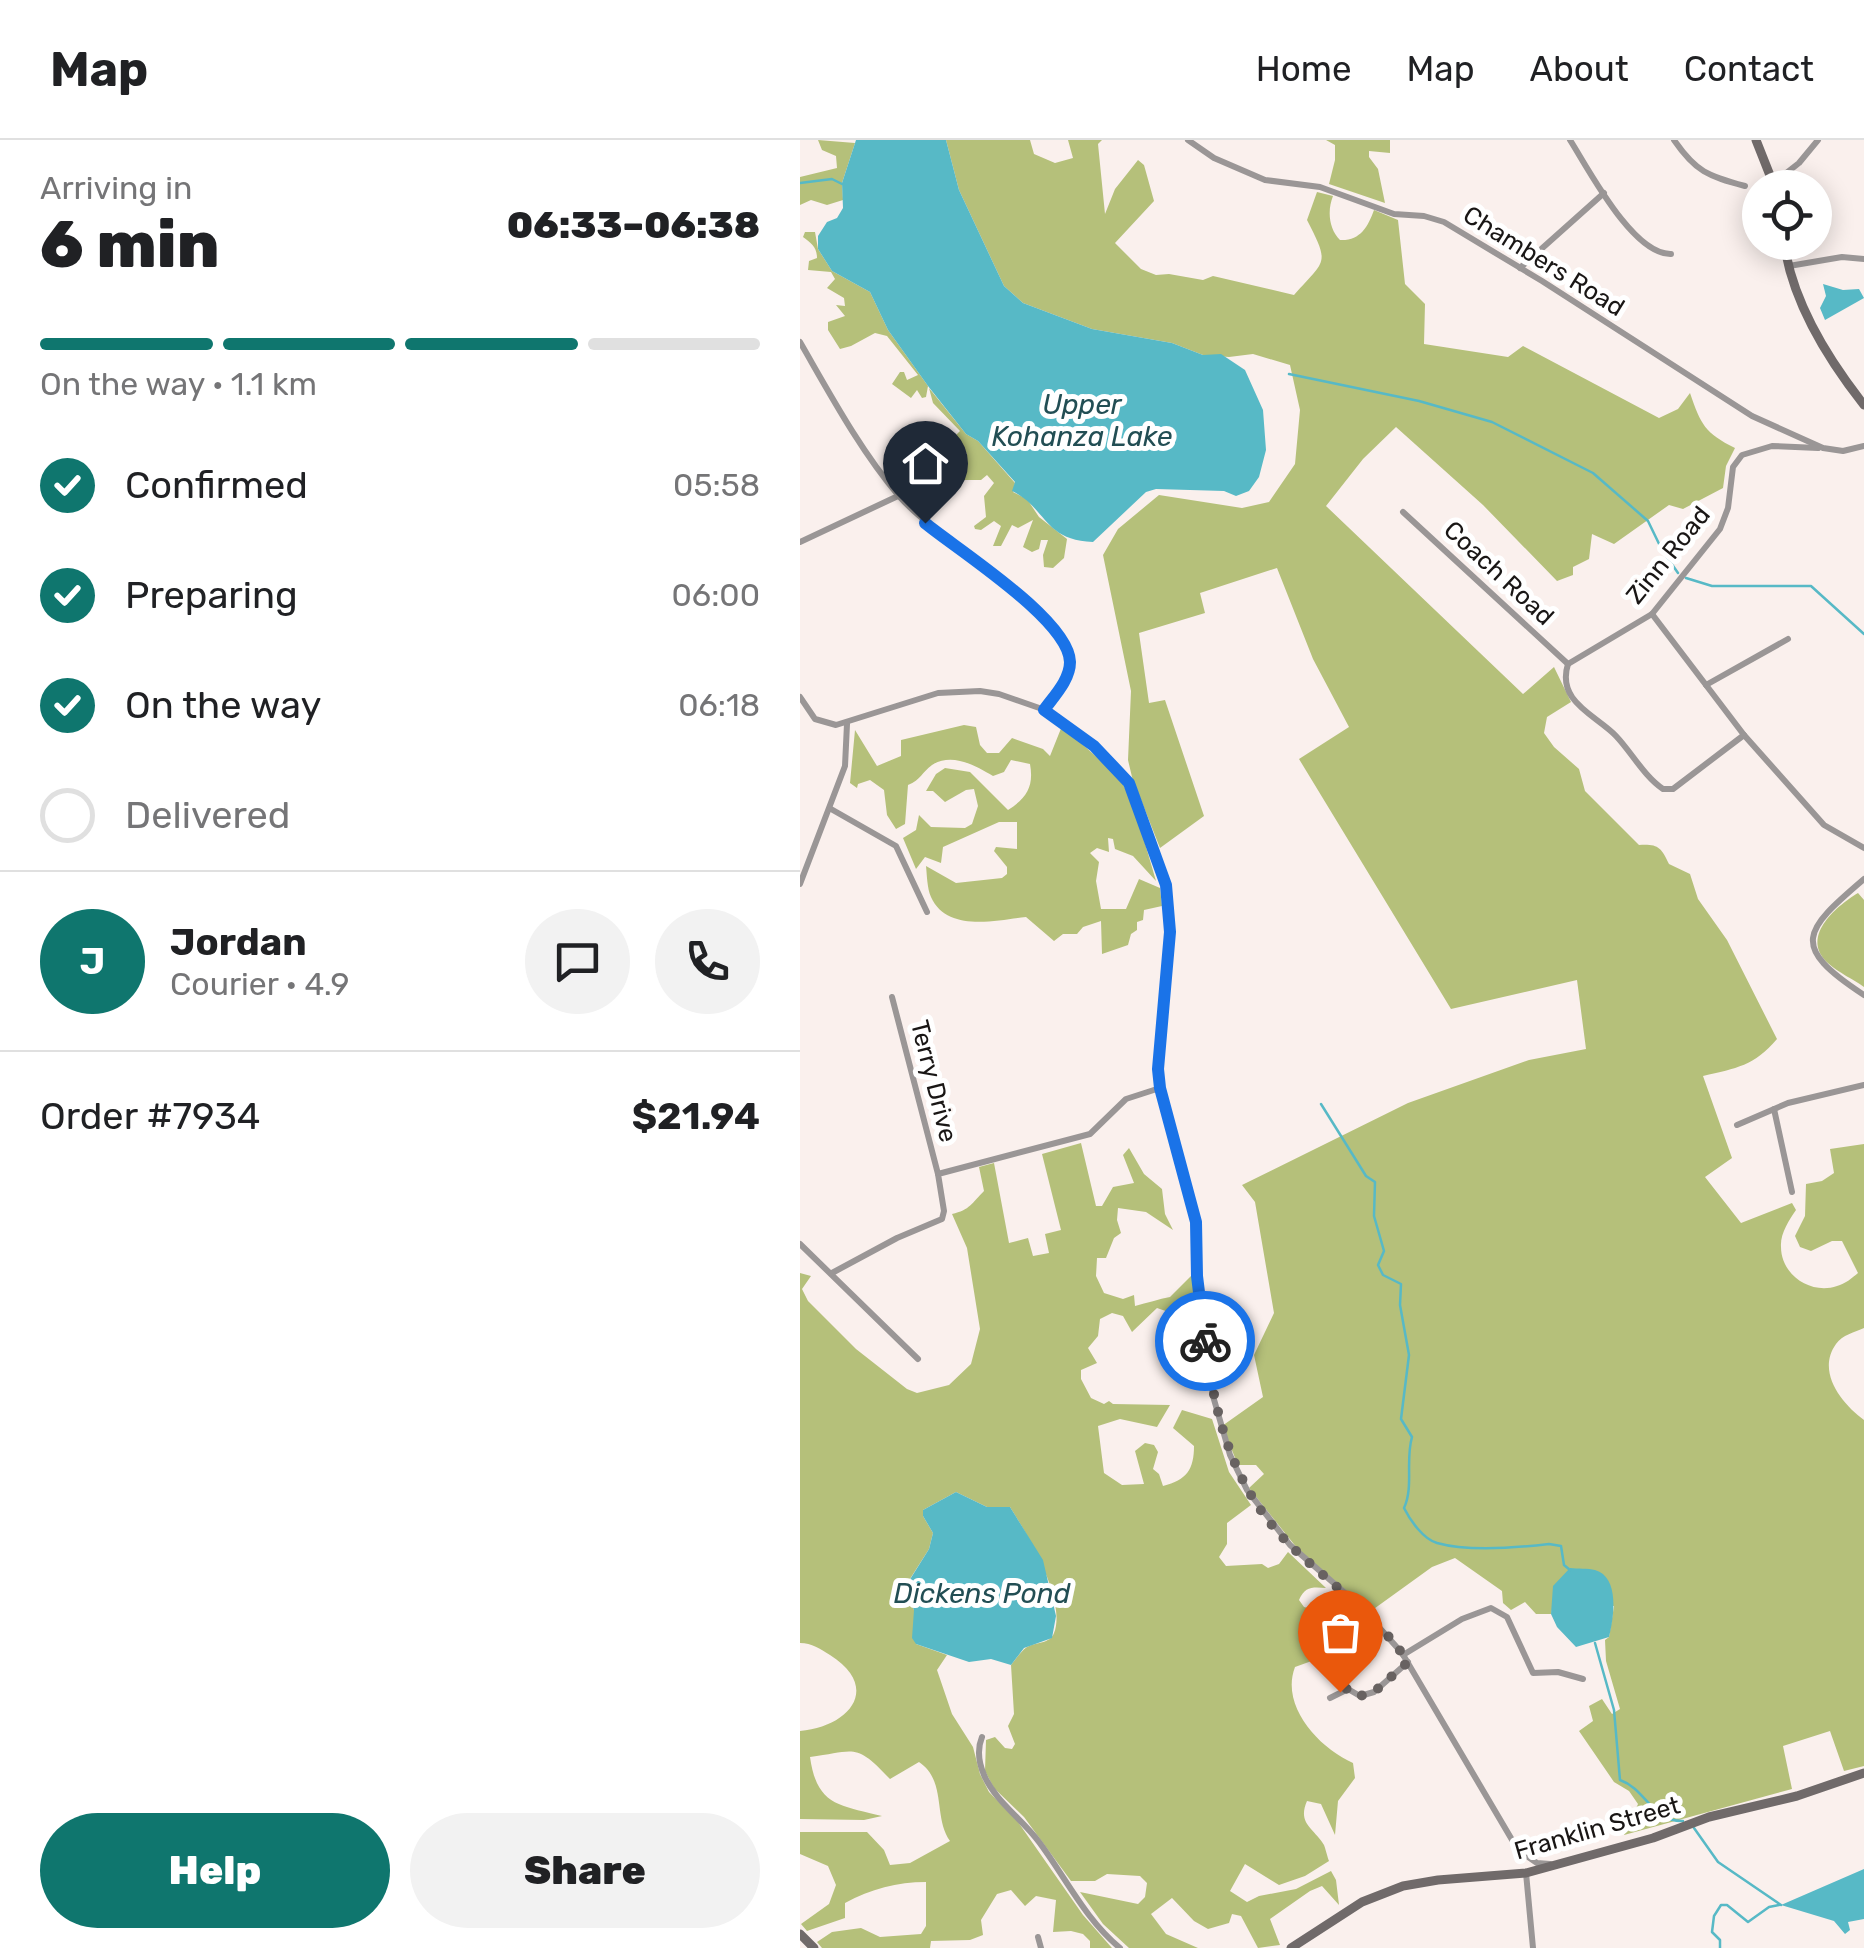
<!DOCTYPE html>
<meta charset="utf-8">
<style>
body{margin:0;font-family:Rubik,sans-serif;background:#f2f2f2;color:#202124;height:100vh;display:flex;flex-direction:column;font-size:38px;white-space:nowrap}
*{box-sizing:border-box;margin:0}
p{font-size:32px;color:#757577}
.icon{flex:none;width:55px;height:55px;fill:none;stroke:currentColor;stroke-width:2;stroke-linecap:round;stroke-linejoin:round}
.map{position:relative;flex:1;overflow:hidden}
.sheet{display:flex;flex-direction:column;background:#fff;width:800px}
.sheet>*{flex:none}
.controls{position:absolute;left:942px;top:30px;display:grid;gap:20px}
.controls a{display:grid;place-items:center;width:90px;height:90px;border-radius:50%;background:#fff;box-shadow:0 5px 25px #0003;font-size:50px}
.pin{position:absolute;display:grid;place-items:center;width:85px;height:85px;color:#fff;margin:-102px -42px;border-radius:50% 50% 50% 0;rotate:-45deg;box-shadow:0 0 10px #0007}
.pin .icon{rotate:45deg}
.courier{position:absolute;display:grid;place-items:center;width:100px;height:100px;margin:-50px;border:8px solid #1a73e8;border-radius:50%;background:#fff;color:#222;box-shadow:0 2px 12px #0007}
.overview em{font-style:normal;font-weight:800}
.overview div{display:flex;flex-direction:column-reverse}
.overview{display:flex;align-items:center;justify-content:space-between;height:170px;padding:0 40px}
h1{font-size:65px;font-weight:800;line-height:75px}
.bar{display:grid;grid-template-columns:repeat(4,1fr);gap:15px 10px;align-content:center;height:120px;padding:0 40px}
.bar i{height:12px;border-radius:8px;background:#e0e0e0}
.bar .current{background:#0f766e}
.bar p{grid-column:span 4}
.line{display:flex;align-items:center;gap:25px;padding:0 40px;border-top:2px solid #e0e0e0}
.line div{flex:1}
.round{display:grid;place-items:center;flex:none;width:105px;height:105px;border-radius:52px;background:#f2f2f2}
ol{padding:0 40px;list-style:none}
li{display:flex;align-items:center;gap:30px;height:110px}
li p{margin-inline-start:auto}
li .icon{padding:10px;border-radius:50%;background:#0f766e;color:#fff;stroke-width:4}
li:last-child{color:#757577}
li i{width:55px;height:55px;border:5px solid #e0e0e0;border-radius:50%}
.cta{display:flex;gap:20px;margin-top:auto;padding:20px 40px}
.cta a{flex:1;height:115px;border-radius:60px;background:#0f766e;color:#fff;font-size:40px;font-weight:800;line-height:115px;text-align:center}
.cta a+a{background:#f2f2f2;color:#202124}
header{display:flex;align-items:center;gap:60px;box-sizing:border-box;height:140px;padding:0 50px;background:#fff;border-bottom:2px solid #e0e0e0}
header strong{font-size:48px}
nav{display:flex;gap:55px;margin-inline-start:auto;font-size:35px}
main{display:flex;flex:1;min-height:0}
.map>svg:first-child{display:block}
</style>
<header>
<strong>Map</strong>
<nav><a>Home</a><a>Map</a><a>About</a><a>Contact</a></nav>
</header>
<main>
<section class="sheet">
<div class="overview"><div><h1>6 min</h1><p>Arriving in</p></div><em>06:33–06:38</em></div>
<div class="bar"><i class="current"></i><i class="current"></i><i class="current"></i><i></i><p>On the way · 1.1 km</p></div>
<ol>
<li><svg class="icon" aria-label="check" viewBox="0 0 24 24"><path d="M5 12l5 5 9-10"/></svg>Confirmed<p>05:58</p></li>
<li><svg class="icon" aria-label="check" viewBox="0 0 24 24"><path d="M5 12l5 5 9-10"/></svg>Preparing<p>06:00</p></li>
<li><svg class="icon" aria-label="check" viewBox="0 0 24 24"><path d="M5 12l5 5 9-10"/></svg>On the way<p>06:18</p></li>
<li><i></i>Delivered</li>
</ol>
<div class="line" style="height:180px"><b class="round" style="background:#0f766e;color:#fff">J</b><div><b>Jordan</b><p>Courier · 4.9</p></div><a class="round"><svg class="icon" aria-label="chat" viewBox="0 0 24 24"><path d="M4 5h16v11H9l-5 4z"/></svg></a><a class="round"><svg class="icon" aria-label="phone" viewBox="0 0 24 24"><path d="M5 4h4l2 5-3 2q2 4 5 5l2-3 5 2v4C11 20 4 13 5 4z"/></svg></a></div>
<div class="line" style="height:130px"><div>Order #7934</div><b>$21.94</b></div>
<div class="cta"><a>Help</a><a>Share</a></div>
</section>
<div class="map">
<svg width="1064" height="1808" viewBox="0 0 1064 1808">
<rect width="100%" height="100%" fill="#faf0ed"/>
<g fill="#b5c07a">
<polygon points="18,0 55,3 42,43 43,60 27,65 11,60 0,65 0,37 37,28 36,16 22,10"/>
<path d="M 146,0 L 230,0 L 234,14 L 255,23 L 273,18 L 268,0 L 302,0 L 298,4 L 305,74 L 315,49 L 338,20 L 344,25 L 354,61 L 315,103 L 341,129 L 356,135 L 369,134 L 403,140 L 413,136 L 494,155 C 526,119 530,125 507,80 L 517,52 L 533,56 C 527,71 529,89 540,100 C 560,101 568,87 574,70 L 598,80 L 605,144 L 625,164 L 624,204 L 708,217 L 723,206 L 859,278 L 878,269 L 890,253 C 901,285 905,293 935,308 L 926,326 L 923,348 L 883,369 L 869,365 L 814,404 L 792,394 L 789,419 L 773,427 L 773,435 L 757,441 L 683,365 L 596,287 L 563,319 L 526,366 L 723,554 L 754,527 L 771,562 L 747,577 L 744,593 L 754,607 L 779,629 L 785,651 L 839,705 C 858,704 861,707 869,724 L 890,734 L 898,759 L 927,800 L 977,899 C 954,926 937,928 903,936 L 932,1018 L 905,1037 L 941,1083 L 992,1063 L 996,1070 C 989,1080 980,1094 981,1107 C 981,1135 1011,1155 1037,1146 C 1045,1144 1052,1138 1058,1133 L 1042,1101 L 1032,1101 L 1011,1111 L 1000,1107 L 995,1096 L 1005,1076 L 1006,1044 L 1022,1041 L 1034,1033 L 1030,1009 L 1064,1004 L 1064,1188 C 1055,1192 1042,1195 1036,1204 C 1016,1232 1042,1264 1064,1280 L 1064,1626 L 1044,1631 L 1030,1591 L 983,1606 L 992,1649 L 824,1695 L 838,1664 L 829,1651 L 814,1642 L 779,1591 L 793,1581 L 789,1566 L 802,1559 L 812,1574 L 820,1569 L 806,1521 L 805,1500 L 809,1497 L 814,1466 L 753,1465 L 751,1474 L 736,1474 L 725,1462 L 711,1470 L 703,1463 L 702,1451 L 655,1418 L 632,1427 L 571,1471 L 501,1413 L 449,1348 L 464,1334 L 456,1325 L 438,1325 L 422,1286 L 463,1257 L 454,1215 L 474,1173 L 455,1062 L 442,1045 L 608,963 L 729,920 L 786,909 L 777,840 L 651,869 L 499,619 L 549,587 L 513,519 L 477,428 L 400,453 L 405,473 L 339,493 L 349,563 L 365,560 L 404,676 L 360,708 L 332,637 L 328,620 L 331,551 L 303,415 L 318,389 L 359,355 L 442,368 L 469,362 L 495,324 L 500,270 L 490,225 L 453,214 L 429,217 L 403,215 L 372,203 L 292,189 L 223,163 L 204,146 L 159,50 Z"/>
<polygon points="526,0 590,0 590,13 569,11 569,17 578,29 585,63 529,44 535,20 535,5"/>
<path d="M 5,92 L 15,92 L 18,109 L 32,131 L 70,152 L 88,190 L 128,246 L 126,257 L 122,258 L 117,250 L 111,258 L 92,244 L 100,232 L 104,232 L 107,240 L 118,235 L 87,196 L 75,193 L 51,206 L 40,209 L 28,190 L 28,182 L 45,176 L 36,165 L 45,166 L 44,158 L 27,148 L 35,139 L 31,132 L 8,130 L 9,121 L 17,118 C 17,107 11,103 3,97 Z"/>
<polygon points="129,248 166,294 178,301 215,343 213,352 227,359 239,377 267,399 264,418 253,428 244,427 243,415 248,400 241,400 239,409 232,412 223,407 233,380 218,388 212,385 201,406 193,406 201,386 194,381 181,390 175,389 174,386 186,377 184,356 194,343 187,335 181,340 157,340 138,350 139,342 167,314 156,295 160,291 133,263"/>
<path d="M 164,585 L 176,587 L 180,605 L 187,613 L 199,613 L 212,598 L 243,609 L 250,616 L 262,586 L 320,638 L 335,669 L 356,741 L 333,716 L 315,709 L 313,699 L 308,698 L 309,712 L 297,708 L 290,713 L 299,722 L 296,741 L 301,769 L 326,769 L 339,739 L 360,748 L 362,766 L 344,770 L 343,780 L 337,782 L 337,790 L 331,794 L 328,805 L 302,814 L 301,781 L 283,787 L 277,794 L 263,794 L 254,801 L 226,777 C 197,780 147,793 131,757 C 127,748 127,735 126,726 L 156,743 L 202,738 L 207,734 L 207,727 L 194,711 L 196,707 L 217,709 L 217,682 L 199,682 L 143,707 L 141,723 L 125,717 L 116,729 L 103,698 L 116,690 L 119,675 L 131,687 L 165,688 L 172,684 L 178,666 L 174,649 L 166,650 L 145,662 L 133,651 L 126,651 L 136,634 L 145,628 L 170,632 L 208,670 C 227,658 234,646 230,624 L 211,620 L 204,632 L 193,636 C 176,626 152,612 132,625 C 122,632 121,640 108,645 L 105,684 L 96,689 L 87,675 L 84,650 L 70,640 L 58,644 L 57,648 L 50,643 L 55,590 L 77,626 L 101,616 L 101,600 Z"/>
<path d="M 1058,753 L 1064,760 L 1064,847 C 1053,839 1039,833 1029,824 C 999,798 1035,767 1058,753 Z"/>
<path d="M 281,1003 L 296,1066 L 302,1066 L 313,1047 L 334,1043 L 323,1015 L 329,1008 L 344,1034 L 362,1049 L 365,1074 L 373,1090 L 346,1072 L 318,1068 L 317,1080 L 321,1093 L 314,1098 L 306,1118 L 297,1118 L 296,1136 L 304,1153 L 323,1159 L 334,1155 L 335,1166 C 347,1163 359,1159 370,1157 L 392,1135 L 396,1171 L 380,1176 L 357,1168 L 332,1192 L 323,1176 L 312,1173 L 300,1179 L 298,1196 L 288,1208 L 297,1223 L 281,1230 L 281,1239 L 291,1258 L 304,1264 L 309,1261 L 313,1264 L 370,1265 L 357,1287 L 320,1279 L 298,1286 L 304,1333 L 322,1345 L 344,1344 L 335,1311 L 345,1303 L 354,1305 L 358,1312 L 353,1329 L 359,1334 L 363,1346 C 387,1340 394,1329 394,1306 L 373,1288 L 382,1270 L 412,1279 L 429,1332 L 451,1365 L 427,1383 L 427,1404 L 419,1417 L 426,1426 L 462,1424 L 468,1428 L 479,1424 L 488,1412 L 526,1448 C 513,1447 505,1446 499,1460 L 504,1467 L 516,1470 L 504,1482 L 503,1490 L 531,1514 L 495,1527 C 480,1566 519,1608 553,1623 L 555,1638 L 538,1661 L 535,1695 L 521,1664 L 507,1661 C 497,1684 514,1688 524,1705 C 525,1707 528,1719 529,1721 L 505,1736 L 479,1745 L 445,1724 L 430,1751 L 447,1762 L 459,1756 L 496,1749 L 531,1731 L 536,1740 L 539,1765 L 522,1746 L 510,1751 L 470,1779 L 480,1805 L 458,1808 L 441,1776 L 432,1774 L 429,1783 L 408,1789 L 394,1781 L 372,1758 L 351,1774 L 366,1794 L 398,1808 L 329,1808 L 303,1784 L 280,1752 L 338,1764 L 345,1757 L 347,1743 L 340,1736 L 307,1734 L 295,1741 L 271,1741 L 224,1677 L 194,1648 L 185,1631 L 186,1600 L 195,1597 L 205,1608 L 212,1609 L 215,1604 L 208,1586 L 214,1574 L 211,1525 C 216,1519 221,1511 227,1507 C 236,1502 250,1504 254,1493 C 267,1460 227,1394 210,1367 L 187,1367 L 156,1352 L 123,1370 L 123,1376 L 133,1393 L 129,1409 L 108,1442 L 107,1455 L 114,1470 L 116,1504 L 147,1515 L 137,1530 L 152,1574 L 173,1607 L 180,1634 L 189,1652 L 218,1682 L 283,1775 L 312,1808 L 290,1808 L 290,1801 L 283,1794 L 271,1791 L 253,1792 L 256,1760 L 236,1756 L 225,1766 L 211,1750 L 197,1754 L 181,1780 L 183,1795 L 170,1800 L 131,1801 L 130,1808 L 22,1808 L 17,1802 L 32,1792 L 61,1788 L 80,1797 L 121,1794 L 126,1786 L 126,1742 C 97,1742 71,1749 45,1763 L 45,1778 L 7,1791 L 1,1784 L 29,1764 L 36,1745 L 28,1726 L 0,1714 L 0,1692 L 67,1692 L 84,1710 L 90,1725 L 110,1723 L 150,1701 C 133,1677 147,1641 119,1622 L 90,1639 C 55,1602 56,1611 10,1617 C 17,1666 39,1665 82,1676 L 64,1680 L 0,1679 L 0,1591 C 49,1587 82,1548 30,1515 C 20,1509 12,1503 0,1503 L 0,1133 L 11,1136 L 2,1149 L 8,1161 L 56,1209 L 107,1249 L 117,1253 L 149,1245 L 171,1224 L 180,1189 L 167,1108 L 152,1074 C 170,1070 172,1063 184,1051 L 179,1027 L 194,1023 L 209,1103 L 228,1098 L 233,1116 L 249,1113 L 245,1094 L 261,1090 L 242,1014 Z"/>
</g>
<g fill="#57b9c6">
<path d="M 56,0 L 146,0 L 159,50 L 204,146 L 223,163 L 292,189 L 372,203 L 403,215 L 421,214 L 445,230 L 463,270 L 466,310 L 459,337 L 449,351 L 436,356 L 424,351 L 356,349 L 346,352 L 293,402 C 243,400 247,368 212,351 L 215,342 L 178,301 L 166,294 L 128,246 L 88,190 L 70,152 L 32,131 L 18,109 L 18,96 L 27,82 L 37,78 L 43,68 L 42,43 Z"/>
<polygon points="1023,144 1043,150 1059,149 1064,158 1025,180 1020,168 1026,156"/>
<polygon points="156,1352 187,1367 210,1367 243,1420 256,1476 252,1498 224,1508 211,1525 191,1519 169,1522 116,1504 112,1498 114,1470 104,1449 129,1409 133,1393 123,1376 123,1370"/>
<path d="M 770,1428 C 778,1429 788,1428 795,1430 C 820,1437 814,1478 809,1497 L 776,1507 L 757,1487 L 751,1474 L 753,1446 Z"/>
<polygon points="1064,1729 1064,1779 1048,1782 1050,1790 1045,1794 1034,1781 981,1765"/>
</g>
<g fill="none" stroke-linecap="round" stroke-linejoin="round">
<g stroke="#57b9c6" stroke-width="2.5">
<polyline points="0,43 32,39 42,44"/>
<polyline points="489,234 619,261 692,282 793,333 848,381 862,410 878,433"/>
<polyline points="886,438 912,446 1011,446 1064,494"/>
<path d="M 521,964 L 566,1036 L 575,1042 L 574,1076 L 584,1111 L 578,1125 L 583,1135 L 601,1144 L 600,1165 L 609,1215 L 601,1279 L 612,1297 C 605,1321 614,1346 604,1368 C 610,1380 623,1399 637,1403 C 669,1412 715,1408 749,1404 L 761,1406 L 764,1425 L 770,1430"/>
<path d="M 795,1503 L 814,1570 L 820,1640 C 846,1649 852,1682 883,1681"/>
<polyline points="894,1688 918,1722 981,1765"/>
<polyline points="920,1808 920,1800 912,1792 914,1776 921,1765 927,1765 948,1782 969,1767 979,1765"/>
</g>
<g stroke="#9a9696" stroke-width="6">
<polyline points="388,0 414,18 465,40 520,47 594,74 624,76 644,82 742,141 952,276 1023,308 1043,311 1064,306"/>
<path d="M 770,0 C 789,30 833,115 871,114"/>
<path d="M 874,0 C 896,32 908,36 945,46"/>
<polyline points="975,42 999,23 1018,0"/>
<polyline points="989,126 1042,117 1064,119"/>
<polyline points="720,128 804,53"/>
<path d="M 0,202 C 30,254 60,310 99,356 C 140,403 247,458 267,509 C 276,532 257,552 245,570"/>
<polyline points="603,372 768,524"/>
<polyline points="0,402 98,356"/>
<polyline points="852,474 944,595 1024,685 1064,708"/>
<polyline points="768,524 852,474 920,389 928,368 933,327 942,315 972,306 1018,308"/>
<path d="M 768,524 C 756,562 796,575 816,596 C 832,613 844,636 863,649 L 873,649 L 944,595"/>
<polyline points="906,545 988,499"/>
<polyline points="0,557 15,579 36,585 138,553 180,551 199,554 245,570 294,607 329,643 369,757 370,792 359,911 360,948 395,1081 399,1155 413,1256 430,1315 447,1350 490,1405 560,1466 602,1513 718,1710 737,1723 750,1724"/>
<polyline points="31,669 96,706 127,772"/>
<path d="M 1064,739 C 1003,791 989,806 1064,855"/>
<polyline points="0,744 45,626 47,584"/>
<polyline points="92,857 138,1034"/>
<polyline points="974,969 992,1052"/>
<polyline points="937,985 988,963 1064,945"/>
<polyline points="0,1104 118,1219"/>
<polyline points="32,1133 97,1098 142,1079 144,1071 138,1034 290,994 326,959 360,948"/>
<polyline points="603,1515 662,1479 691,1468 707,1477 733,1533 758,1532 783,1539"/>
<polyline points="530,1558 548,1549 560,1556 574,1552 608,1522"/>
<path d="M 182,1597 C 177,1609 179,1623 184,1635 C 195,1661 222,1679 239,1702 C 266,1738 285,1779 320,1808"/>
<polyline points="726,1733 733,1808"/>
<polyline points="238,1797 241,1808"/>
</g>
<g stroke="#706a6a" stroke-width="9">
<polyline points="956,0 975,48"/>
<path d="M 984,102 C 992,162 1027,218 1064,265"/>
<polyline points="0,1794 14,1808"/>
<polyline points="491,1808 562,1762 603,1746 638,1740 726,1733 853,1698 909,1677 997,1656 1064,1633"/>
</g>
</g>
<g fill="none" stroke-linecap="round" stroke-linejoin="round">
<path stroke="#686261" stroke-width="10" stroke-dasharray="0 18" d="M 405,1201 C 417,1288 436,1359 505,1419 C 541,1452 581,1481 608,1522 L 574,1552 L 560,1556 L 548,1548 L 540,1552"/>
<path stroke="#1a73e8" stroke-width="12" d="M 125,383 C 158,410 269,480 270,522 C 270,540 254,556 244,570 L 294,606 L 329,643 L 366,745 L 370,792 L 358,929 L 360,948 L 396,1082 L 397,1136 L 405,1201"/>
</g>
<g text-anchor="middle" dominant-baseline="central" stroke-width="10" stroke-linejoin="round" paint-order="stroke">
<g font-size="25" fill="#191615" stroke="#fff">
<text transform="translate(744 121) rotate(32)">Chambers Road</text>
<text transform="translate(868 415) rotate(-51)">Zinn Road</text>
<text transform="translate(699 433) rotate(43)">Coach Road</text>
<text transform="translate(134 941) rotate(76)">Terry Drive</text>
<text transform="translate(797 1688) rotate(-16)">Franklin Street</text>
</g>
<g font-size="28" font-style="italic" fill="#224e54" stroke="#fff">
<text x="282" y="264">Upper<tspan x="282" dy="32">Kohanza Lake</tspan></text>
<text x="182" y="1453">Dickens Pond</text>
</g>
</g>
</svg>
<div class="controls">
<a><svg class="icon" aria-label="locate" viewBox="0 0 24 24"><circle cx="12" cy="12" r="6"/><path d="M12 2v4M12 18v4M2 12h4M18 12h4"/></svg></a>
</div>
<div class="pin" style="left:540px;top:1552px;background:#ea580c"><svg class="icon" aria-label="bag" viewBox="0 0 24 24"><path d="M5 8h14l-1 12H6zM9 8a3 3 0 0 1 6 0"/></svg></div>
<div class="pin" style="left:125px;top:383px;background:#1f2937"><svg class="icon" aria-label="home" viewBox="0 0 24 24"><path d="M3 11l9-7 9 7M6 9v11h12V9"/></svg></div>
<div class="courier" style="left:405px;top:1201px"><svg class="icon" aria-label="bike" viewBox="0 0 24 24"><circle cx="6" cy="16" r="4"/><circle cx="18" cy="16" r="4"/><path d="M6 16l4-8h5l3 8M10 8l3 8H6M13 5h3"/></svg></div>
</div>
</main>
